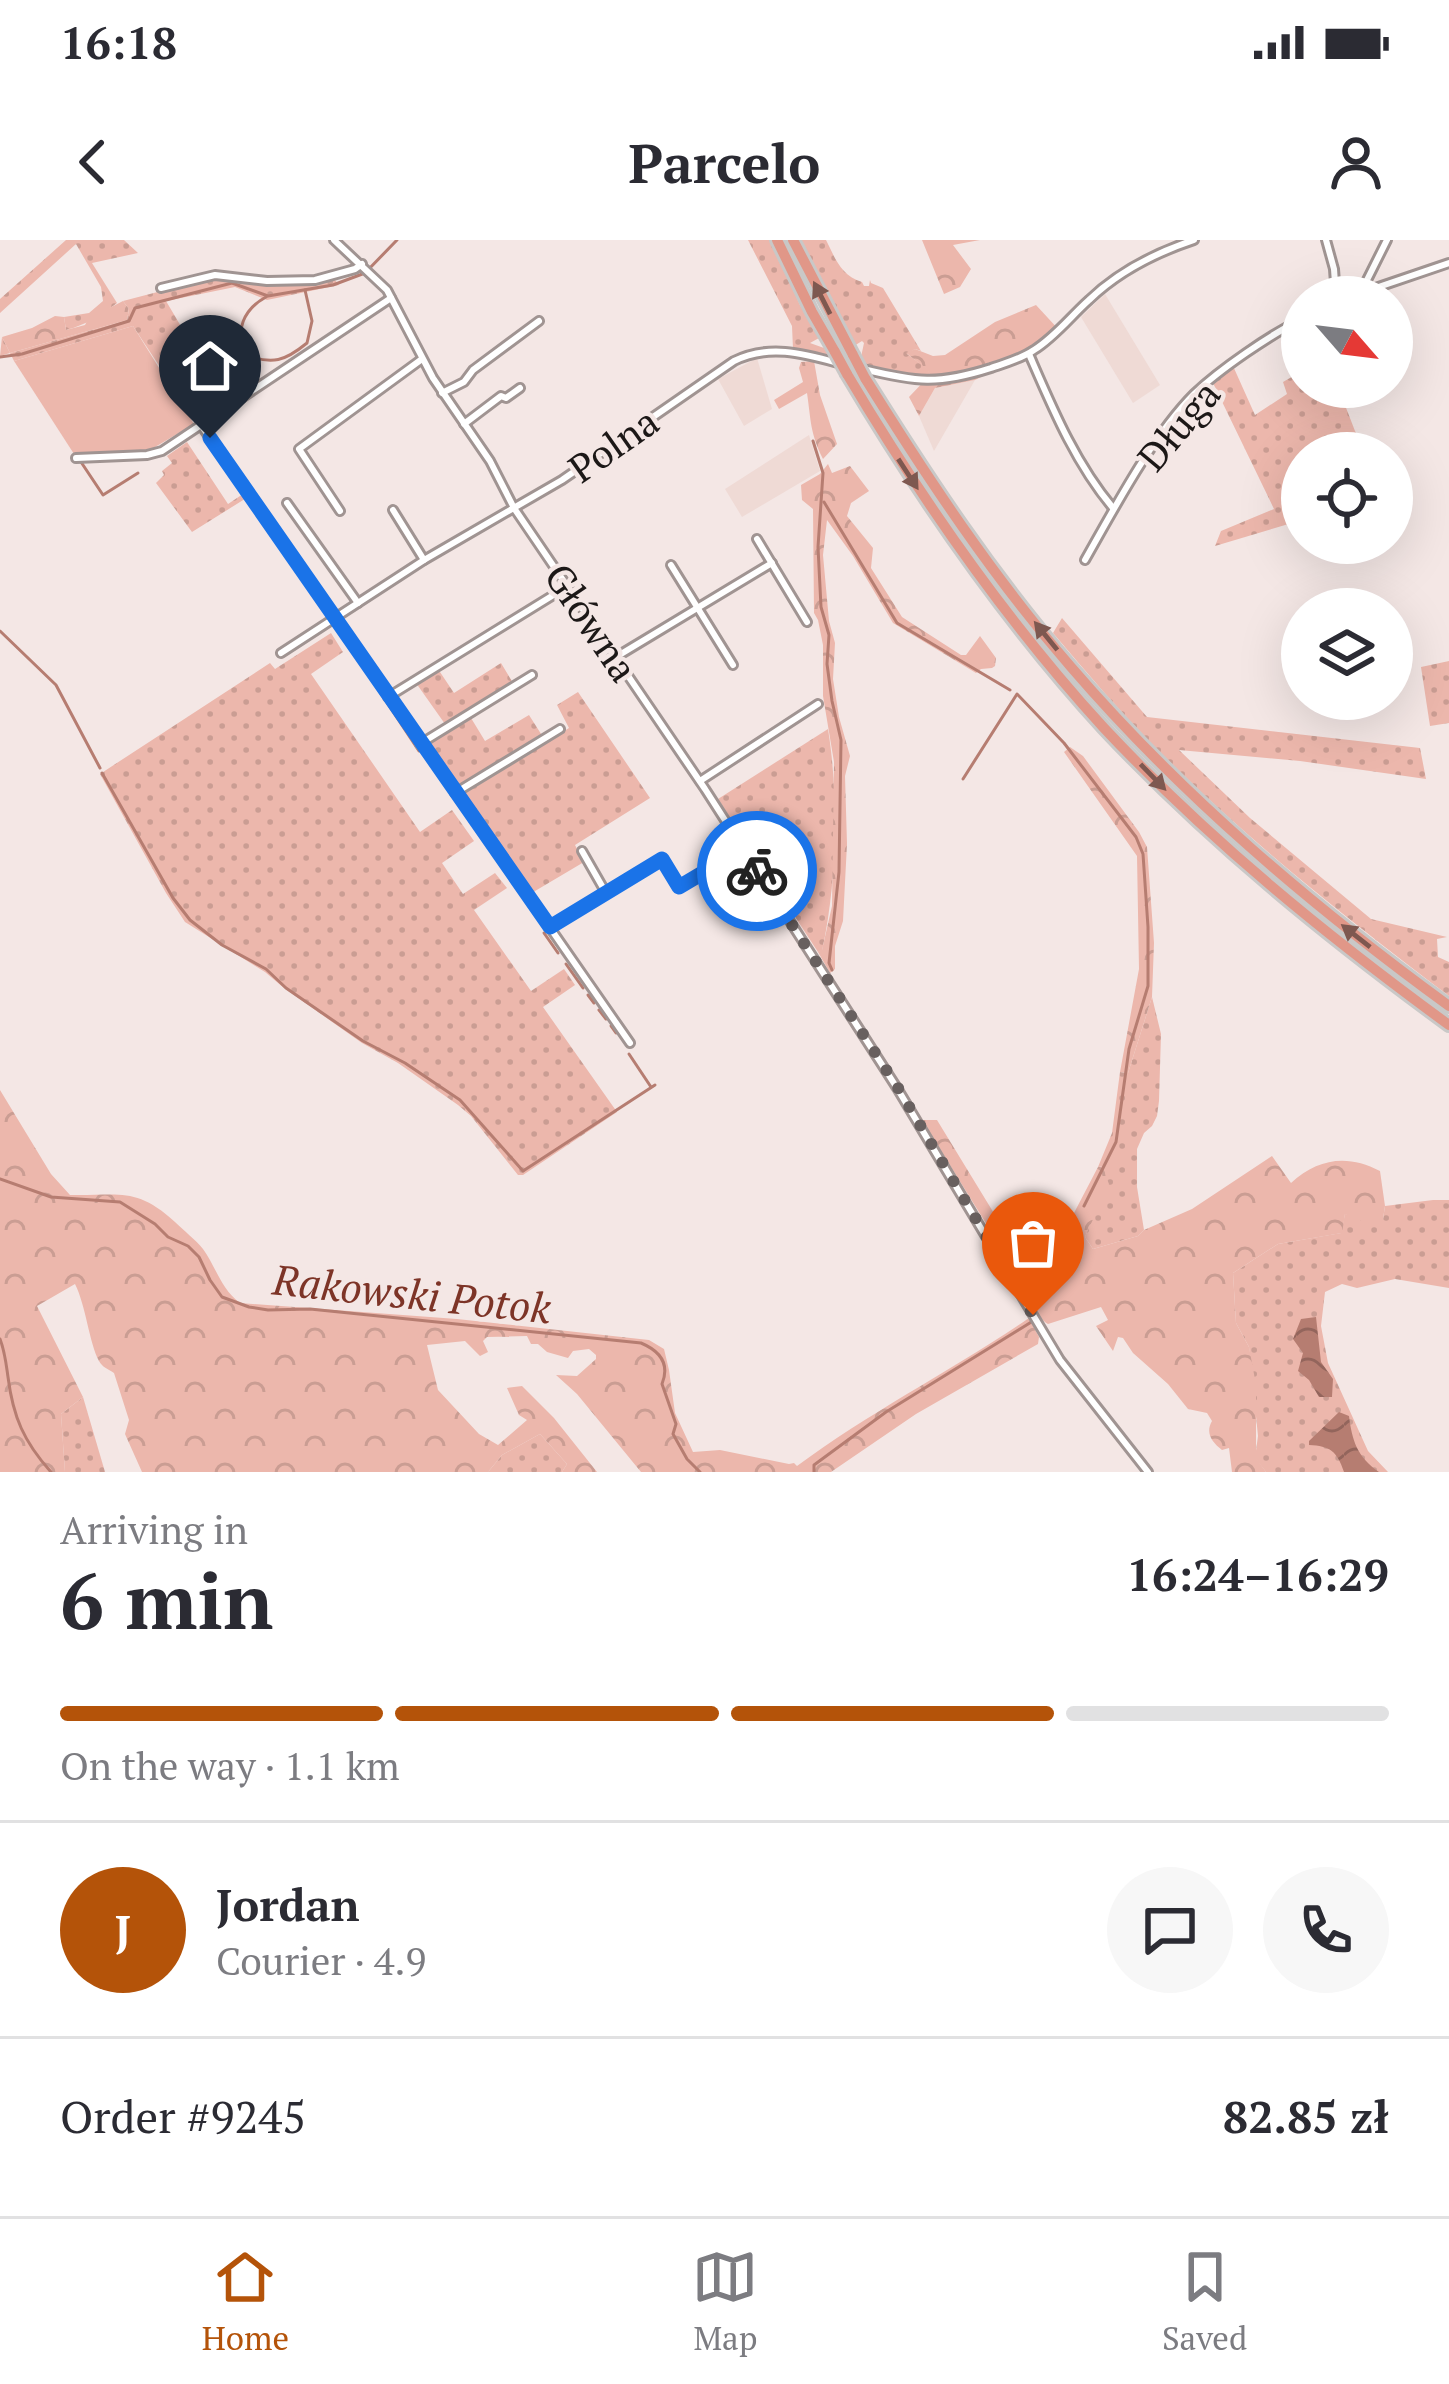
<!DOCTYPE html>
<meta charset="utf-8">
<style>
body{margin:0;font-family:"PT Serif",serif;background:#f7f7f7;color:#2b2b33;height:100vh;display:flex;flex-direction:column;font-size:45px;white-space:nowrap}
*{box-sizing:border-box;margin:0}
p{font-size:39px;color:#7c7c81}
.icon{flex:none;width:66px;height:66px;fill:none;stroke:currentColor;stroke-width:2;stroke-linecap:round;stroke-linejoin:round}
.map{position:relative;height:1232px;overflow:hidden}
.drawer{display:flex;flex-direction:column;background:#fff;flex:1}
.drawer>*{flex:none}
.needle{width:78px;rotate:118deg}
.controls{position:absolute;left:1281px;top:36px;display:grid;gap:24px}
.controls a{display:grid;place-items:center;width:132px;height:132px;border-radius:50%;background:#fff;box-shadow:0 12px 48px #0002;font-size:60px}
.pin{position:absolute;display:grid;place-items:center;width:102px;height:102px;color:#fff;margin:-123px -51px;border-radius:50% 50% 50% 0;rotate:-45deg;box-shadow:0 0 12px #0007}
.pin .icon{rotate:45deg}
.courier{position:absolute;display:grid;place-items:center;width:120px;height:120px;margin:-60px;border:9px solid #1a73e8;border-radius:50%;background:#fff;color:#222;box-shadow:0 3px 15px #0007}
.head em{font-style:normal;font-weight:600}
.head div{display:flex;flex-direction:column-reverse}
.head{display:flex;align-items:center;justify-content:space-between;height:204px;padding:0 60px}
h1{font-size:78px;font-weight:600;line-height:90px}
.bar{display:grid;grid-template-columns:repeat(4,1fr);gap:18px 12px;align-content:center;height:144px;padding:0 60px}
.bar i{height:15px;border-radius:9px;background:#e1e1e2}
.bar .selected{background:#b45309}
.bar p{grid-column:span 4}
.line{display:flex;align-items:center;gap:30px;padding:0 60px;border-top:3px solid #e1e1e2}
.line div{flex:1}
.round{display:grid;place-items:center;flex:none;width:126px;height:126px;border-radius:63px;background:#f7f7f7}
.status{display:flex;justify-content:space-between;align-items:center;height:84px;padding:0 60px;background:#fff;direction:ltr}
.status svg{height:33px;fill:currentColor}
header{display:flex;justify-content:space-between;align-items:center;height:156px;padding:0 60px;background:#fff;font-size:54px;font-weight:600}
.tab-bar{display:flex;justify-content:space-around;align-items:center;height:168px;border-top:3px solid #e1e1e2;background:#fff;font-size:33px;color:#7c7c81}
.tab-bar a{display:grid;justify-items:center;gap:6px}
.tab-bar .selected{color:#b45309}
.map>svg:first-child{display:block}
</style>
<div class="status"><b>16:18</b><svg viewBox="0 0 49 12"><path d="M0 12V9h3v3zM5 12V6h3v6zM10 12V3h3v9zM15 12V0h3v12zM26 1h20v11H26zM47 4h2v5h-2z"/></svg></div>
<header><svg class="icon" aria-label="back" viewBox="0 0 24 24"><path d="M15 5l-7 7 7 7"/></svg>Parcelo<svg class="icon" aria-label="person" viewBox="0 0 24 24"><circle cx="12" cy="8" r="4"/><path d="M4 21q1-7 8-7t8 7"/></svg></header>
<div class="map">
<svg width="1449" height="1232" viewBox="0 0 1449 1232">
<defs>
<pattern id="grass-dots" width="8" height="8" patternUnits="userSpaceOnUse" patternTransform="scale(3)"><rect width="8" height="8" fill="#ecb7ac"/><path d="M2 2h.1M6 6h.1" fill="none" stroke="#ca9d93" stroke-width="1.8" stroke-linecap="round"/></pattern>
<pattern id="forest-crowns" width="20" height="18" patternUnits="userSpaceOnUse" patternTransform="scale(3)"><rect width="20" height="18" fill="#ecb7ac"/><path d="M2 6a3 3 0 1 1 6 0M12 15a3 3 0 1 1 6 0" fill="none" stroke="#ca9d93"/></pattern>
<pattern id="water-waves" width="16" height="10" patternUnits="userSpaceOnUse" patternTransform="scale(3)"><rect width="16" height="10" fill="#b67d71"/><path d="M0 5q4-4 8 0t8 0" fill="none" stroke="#93655c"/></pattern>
</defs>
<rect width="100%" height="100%" fill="#f4e7e5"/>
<g fill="#efdad5">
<polygon points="1105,54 1160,145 1133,163 1081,77"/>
<polygon points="757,118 772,169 744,186 718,139"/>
<polygon points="975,140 934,211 919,176 935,148"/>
<polygon points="809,195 820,231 742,277 725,249"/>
</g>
<g fill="url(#grass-dots)">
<path d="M 66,0 L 124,0 L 138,13 L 92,23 L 117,63 C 101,75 86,85 66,90 L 64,77 L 89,73 L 103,61 L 101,47 L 76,4 L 0,73 L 0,59 Z"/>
<polygon points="748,0 770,0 800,65 819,98 810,103 824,108 830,118 793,109 792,86"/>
<path d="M 799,0 L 826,0 C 835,18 841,36 862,42 L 864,46 L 869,46 L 870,40 L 871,43 L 883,48 L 921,111 L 915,109 L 907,114 L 928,129 L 930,136 L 927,139 L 867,127 L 861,117 L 864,103 L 862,101 L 854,106 Z"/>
<path d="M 215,37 C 229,38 241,42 255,44 C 280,48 310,45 335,40 L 339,45 L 267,60 L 235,47 L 166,61 L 208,132 L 175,150 L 133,86 L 14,121 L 10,113 L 0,116 L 2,97 L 10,113 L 127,80 L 129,69 L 123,61 Z"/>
<polygon points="1233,126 1255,175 1287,154 1283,142 1302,131 1302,147 1338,147 1355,191 1368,213 1302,213 1302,280 1215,306 1221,291 1274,269 1212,141"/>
<polygon points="187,202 228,264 246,252 248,257 192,292 156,243 164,235 162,231 172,223 167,216"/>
<path d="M 1062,378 L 1147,477 L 1420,508 L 1426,539 L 1300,521 L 1179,510 L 1250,578 L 1371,679 L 1447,697 L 1437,699 L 1438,717 L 1449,722 L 1449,756 C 1347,679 1248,601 1158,510 C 1121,473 1087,433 1053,393 Z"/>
<polygon points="331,393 343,412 311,434 420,592 452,570 474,601 442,623 463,654 495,633 507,648 474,670 531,751 564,729 575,745 543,767 617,872 523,935 518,935 471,876 458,865 398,823 362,803 284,748 265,732 185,682 166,653 100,534 270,423 275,429"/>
<polygon points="1449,421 1449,483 1430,486 1421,427"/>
<polygon points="501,423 513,443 445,484 416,443 438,429 454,453"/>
<polygon points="578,452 650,558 575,605 584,622 530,654 460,555 569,488 557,465"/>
<polygon points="529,475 543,497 456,550 425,505 471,478 485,501"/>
<path d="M 828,489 C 839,558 837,642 822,711 L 818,712 L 718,559 Z"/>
<polygon points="1152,757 1161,794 1159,861 1157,876 1152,886 1144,893 1137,909 1137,947 1144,990 1138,996 1093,1009 1085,997 1115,914 1103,926 1098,927 1112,893 1120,832 1128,833"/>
<polygon points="1433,960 1449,960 1449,1048 1395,1039 1357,1048 1342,1044 1325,1052 1321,1086 1328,1123 1368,1211 1388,1232 1266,1232 1255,1218 1258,1196 1249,1107 1236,1083 1233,1033 1278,1004 1341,993 1345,974 1383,979 1385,966"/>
<polygon points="83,1157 105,1232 65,1232 61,1174"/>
<polygon points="540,1194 567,1224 562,1232 488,1232 502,1215"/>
</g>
<g fill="url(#forest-crowns)">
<polygon points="922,0 980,0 953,5 971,29 960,47 944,54"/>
<polygon points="123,61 129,69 127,80 10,113 2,97 32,88 55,76 64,77 66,90 85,85 88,79"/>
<polygon points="1036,65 1060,91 1044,106 975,140 935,148 919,176 909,157 930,135 927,129 906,113 915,109 933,116 945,115 995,82"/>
<path d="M 814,121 L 820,155 L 837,204 L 823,219 C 810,193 811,180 807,153 L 779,169 L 774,160 L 803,142 L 799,128 L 801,122 Z"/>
<polygon points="828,224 832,233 850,226 869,251 851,263 847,276 873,308 871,328 902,377 961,415 966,415 980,396 996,418 995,426 992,428 981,429 976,433 893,383 853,316 827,280 823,315 829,381 835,403 833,439 839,477 850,516 845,536 847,604 843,681 835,706 835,729 830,733 818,712 822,710 832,666 834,522 823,456 823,405 818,380 814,373 813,269 802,260 801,245 820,234"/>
<polygon points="1070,507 1083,516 1139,592 1147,607 1154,703 1152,757 1128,833 1120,832 1139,729 1137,616 1064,512"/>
<path d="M 0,850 L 51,934 L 70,955 C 119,956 136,946 175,982 C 184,991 195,999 203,1009 C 216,1027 221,1049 240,1063 L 457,1079 L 649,1100 L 664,1109 L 669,1130 L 675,1173 L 693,1212 L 720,1210 L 789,1224 L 794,1223 L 797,1226 C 871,1171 953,1130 1029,1078 L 1039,1097 L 1038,1104 L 916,1174 L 831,1232 L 641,1232 L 577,1154 L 556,1135 L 577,1136 L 596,1119 L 596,1115 L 589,1109 L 573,1111 L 568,1118 L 547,1112 L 538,1104 L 531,1104 L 527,1096 L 487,1097 L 483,1101 L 488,1112 L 480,1116 L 465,1101 L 427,1105 L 438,1150 L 479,1194 L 498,1205 L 527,1180 L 519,1175 L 507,1148 L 522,1146 L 554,1178 L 597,1232 L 562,1232 L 567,1224 L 540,1194 L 502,1215 L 488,1232 L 142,1232 L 125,1194 L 129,1180 L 114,1133 C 108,1129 102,1127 99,1121 C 89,1102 86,1066 75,1044 L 37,1066 L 83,1157 L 61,1174 L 65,1232 L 0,1232 Z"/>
<path d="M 922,880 L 937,880 L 1006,993 L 1046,1044 L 1053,1033 L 1063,994 L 1098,927 L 1103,926 L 1110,912 L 1116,913 L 1107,939 L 1109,944 L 1085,997 L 1093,1009 L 1138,996 L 1144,990 L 1192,969 L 1272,916 L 1291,943 C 1318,918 1348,914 1380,931 L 1385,966 L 1383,979 L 1366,983 L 1345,974 L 1342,993 L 1278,1004 L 1233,1033 L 1236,1083 L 1249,1107 L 1256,1145 L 1256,1218 L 1266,1232 L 1232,1232 L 1229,1208 L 1222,1210 C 1212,1202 1205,1193 1212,1181 L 1207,1173 L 1188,1169 L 1168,1144 L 1133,1113 L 1123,1098 L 1118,1097 L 1113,1111 L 1096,1086 L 1108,1080 L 1101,1067 L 1048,1084 C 1035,1077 1014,1042 1013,1027 Z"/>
</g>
<polygon fill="#ecb7ac" points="133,86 194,184 150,210 110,214 74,214 14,121"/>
<g fill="url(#water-waves)">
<polygon points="1316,1077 1321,1122 1333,1139 1332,1157 1319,1157 1309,1140 1298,1131 1303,1113 1293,1099 1301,1079"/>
<path d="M 1339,1172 L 1349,1176 C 1352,1200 1357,1217 1379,1232 L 1344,1232 C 1337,1211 1330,1206 1309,1205 L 1309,1201 Z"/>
</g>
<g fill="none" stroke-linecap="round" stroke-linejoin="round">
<g stroke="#b67d71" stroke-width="3">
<path d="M 266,57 C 244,69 234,91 245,115 C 273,125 285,121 307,103 L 312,81 L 305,50"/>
<polyline points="0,117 22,114 129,81 135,68 232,43 268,56 333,45 365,33 397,0"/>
<polyline points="813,201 823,233 818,307 821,367 829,395 827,424 832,461 841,500 839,632 829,723 832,730"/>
<polyline points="81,222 103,255 138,233"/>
<polyline points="824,262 897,383 1010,450"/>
<polyline points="337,387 419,511"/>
<polyline points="0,391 56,445 100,528"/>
<polyline points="102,533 173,658 190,680 222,705 266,729 286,748 363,801 405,823 460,860 523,931 655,845"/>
<polyline points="963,539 1017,454 1064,503 1136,597 1143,614 1148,687 1148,746 1129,809 1116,902 1084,966"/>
<polyline points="544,693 558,713"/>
<polyline points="566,724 583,748"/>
<polyline points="588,755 594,763"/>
<polyline points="599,770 606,779"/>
<polyline points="611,786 616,793"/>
<polyline points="629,814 651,847"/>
<path d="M 0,939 L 51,957 L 120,962 L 155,984 L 168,997 L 188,1006 L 199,1017 L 210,1040 L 222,1057 L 249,1067 L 268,1070 L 310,1069 L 641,1103 C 660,1111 670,1124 662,1144 L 676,1184 L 673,1194 L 687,1219 L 700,1232"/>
<path d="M 0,1099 C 5,1112 6,1123 8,1137 C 13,1177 24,1202 51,1232"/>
<polyline points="814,1232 814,1225 886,1172 1033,1081"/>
</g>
<g stroke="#a09492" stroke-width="12">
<g id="minor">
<polyline points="334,0 387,50 433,138 490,221 514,268 705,549 897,848 1060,1120 1148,1232"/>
<polyline points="1326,0 1334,29 1336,57"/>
<polyline points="161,48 215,35 267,41 315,40 355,29 362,24"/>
<polyline points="1361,52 1387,0"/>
<polyline points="1349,57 1449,23"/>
<path d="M 1029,114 C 1052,167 1075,223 1113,268"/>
<path d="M 863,129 C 916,142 938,145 991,128 C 1005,123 1021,119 1034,110 C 1055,97 1071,76 1089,60 C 1119,31 1155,13 1194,0"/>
<polyline points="1341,147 1345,156"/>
<polyline points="442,153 464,142 473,130 539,81"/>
<polyline points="464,184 501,156 506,158 520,148"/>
<polyline points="201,185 630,803"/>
<polyline points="76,218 147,215 162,211 391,58"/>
<polyline points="287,263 358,363"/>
<polyline points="393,270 424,320"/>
<polyline points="340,271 299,209 422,119"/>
<polyline points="757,299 807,382"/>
<path d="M 1085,320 C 1114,269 1153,195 1194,154 C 1220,129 1270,95 1302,79"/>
<polyline points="671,325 733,425"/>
<path d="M 281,413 L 424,320 L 562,240 L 734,121 C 768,104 802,113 838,123"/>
<polyline points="616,417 772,323"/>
<polyline points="388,457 568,346"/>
<polyline points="420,504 532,435"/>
<polyline points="700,541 818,464"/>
<polyline points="455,553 560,489"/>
<polyline points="582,611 606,653"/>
<polyline points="550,687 663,619 679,647 743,609"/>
</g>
</g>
<g stroke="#c9c8c7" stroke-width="16">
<g id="highway">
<polyline points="777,0 812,72 835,112"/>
<polyline points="793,0 853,115"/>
<path d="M 847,134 C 922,260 1005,380 1104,488 C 1209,600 1326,695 1449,785"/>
<path d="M 865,138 C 928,239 993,337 1071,427 C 1182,556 1312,666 1449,766"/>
</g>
</g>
<use href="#minor" stroke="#fff" stroke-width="6"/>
<use href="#highway" stroke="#e19788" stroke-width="10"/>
<g stroke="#c9c8c7" stroke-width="16" stroke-linecap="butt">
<g id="highway-bridge">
<polyline points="835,112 847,134"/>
<polyline points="853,115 865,138"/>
</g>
</g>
<use href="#highway-bridge" stroke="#e19788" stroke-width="10"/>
</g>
<defs><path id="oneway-solid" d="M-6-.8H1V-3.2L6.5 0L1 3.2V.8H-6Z" transform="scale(3)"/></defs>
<g fill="#7e5850">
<use href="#oneway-solid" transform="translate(822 58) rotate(-117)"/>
<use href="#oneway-solid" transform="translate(908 234) rotate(57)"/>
<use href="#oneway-solid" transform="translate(1046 396) rotate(-129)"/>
<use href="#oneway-solid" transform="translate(1153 537) rotate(46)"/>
<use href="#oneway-solid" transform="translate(1356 696) rotate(-142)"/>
</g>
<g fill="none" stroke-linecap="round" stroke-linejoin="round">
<polyline stroke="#68605f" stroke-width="12" stroke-dasharray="0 21.6" points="757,631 898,848 1033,1075"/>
<polyline stroke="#1a73e8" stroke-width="15" points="210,198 550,687 662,619 679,647 743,609 757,631"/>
</g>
<g text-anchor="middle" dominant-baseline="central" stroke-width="9" stroke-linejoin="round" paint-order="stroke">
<g font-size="39" fill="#1c1817" stroke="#f4e7e5">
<text transform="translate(1178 185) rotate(-50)">Długa</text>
<text transform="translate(613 204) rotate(-35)">Polna</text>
<text transform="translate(592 382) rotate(56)">Główna</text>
</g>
<g font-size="42" font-style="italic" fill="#7d3427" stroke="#f4e7e5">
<text transform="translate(412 1053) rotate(6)">Rakowski Potok</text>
</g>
</g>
</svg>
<div class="controls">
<a><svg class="needle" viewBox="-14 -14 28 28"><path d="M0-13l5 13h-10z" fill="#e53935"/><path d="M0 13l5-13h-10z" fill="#7c7c81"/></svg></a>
<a><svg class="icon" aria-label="locate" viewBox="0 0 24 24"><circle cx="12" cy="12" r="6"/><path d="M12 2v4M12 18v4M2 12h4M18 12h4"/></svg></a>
<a><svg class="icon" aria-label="layers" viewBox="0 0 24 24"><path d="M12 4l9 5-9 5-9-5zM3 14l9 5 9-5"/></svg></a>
</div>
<div class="pin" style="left:1033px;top:1075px;background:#ea580c"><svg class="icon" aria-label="bag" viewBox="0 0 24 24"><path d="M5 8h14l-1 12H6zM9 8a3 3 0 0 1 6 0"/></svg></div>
<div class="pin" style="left:210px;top:198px;background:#1f2937"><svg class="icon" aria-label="home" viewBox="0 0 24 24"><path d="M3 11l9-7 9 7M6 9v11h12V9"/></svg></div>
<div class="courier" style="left:757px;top:631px"><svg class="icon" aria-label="bike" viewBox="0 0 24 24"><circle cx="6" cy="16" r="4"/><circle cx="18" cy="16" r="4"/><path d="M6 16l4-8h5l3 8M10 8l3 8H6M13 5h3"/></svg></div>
</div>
<section class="drawer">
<div class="head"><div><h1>6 min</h1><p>Arriving in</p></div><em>16:24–16:29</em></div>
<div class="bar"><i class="selected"></i><i class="selected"></i><i class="selected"></i><i></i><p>On the way · 1.1 km</p></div>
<div class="line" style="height:216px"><b class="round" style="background:#b45309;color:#fff">J</b><div><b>Jordan</b><p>Courier · 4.9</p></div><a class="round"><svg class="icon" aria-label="chat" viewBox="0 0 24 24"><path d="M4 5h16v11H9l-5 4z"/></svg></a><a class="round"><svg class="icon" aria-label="phone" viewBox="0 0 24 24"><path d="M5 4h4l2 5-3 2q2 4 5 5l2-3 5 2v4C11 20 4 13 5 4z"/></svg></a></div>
<div class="line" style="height:156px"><div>Order #9245</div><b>82.85 zł</b></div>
</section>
<nav class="tab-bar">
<a class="selected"><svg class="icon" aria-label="home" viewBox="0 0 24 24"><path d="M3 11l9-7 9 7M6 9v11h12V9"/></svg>Home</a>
<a><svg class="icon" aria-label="map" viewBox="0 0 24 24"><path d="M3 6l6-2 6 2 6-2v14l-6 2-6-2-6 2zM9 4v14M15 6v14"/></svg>Map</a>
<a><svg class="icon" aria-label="saved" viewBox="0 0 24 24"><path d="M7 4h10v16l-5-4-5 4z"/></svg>Saved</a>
</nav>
